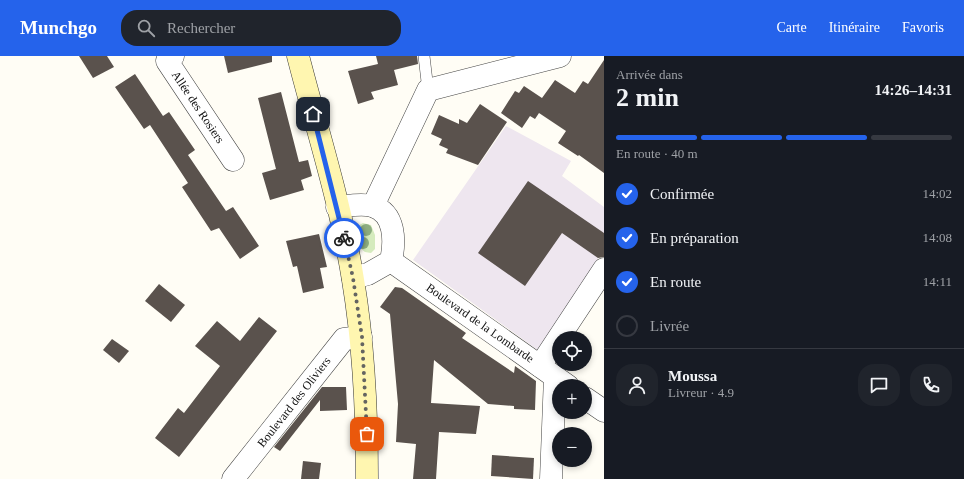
<!DOCTYPE html>
<html lang="fr">
<meta charset="utf-8">
<style>
body{margin:0;font-family:"Times New Roman",serif;background:#20242c;color:#f1f3f6;height:100vh;display:flex;flex-direction:column;font-size:15px;white-space:nowrap}
*{box-sizing:border-box;margin:0}
p{font-size:13px;color:#9ea1a6}
.icon{flex:none;width:22px;height:22px;fill:none;stroke:currentColor;stroke-width:2;stroke-linecap:round;stroke-linejoin:round}
.map{position:relative;flex:1;overflow:hidden}
.details{display:flex;flex-direction:column;background:#171b24;width:360px}
.details>*{flex:none}
.controls{position:absolute;left:552px;top:275px;display:grid;gap:8px}
.controls a{display:grid;place-items:center;width:40px;height:40px;border-radius:50%;background:#171b24;box-shadow:0 2px 6px #0003;font-size:20px}
.pin{position:absolute;display:grid;place-items:center;width:34px;height:34px;color:#fff;margin:-17px;border-radius:8px;box-shadow:0 2px 6px #0006}
.courier{position:absolute;display:grid;place-items:center;width:40px;height:40px;margin:-20px;border:3px solid #2563eb;border-radius:50%;background:#fff;color:#222;box-shadow:0 1px 5px #0007}
.overview em{font-style:normal;font-weight:700}
.overview div{display:flex;flex-direction:column-reverse}
.overview{display:flex;align-items:center;justify-content:space-between;height:68px;padding:0 12px}
h1{font-size:26px;font-weight:700;line-height:30px}
.bar{display:grid;grid-template-columns:repeat(4,1fr);gap:6px 4px;align-content:center;height:48px;padding:0 12px}
.bar i{height:5px;border-radius:3px;background:#363941}
.bar .on{background:#2563eb}
.bar p{grid-column:span 4}
.line{display:flex;align-items:center;gap:10px;padding:0 12px;border-top:1px solid #363941}
.line div{flex:1}
.round{display:grid;place-items:center;flex:none;width:42px;height:42px;border-radius:16px;background:#20242c}
ol{padding:0 12px;list-style:none}
li{display:flex;align-items:center;gap:12px;height:44px}
li p{margin-inline-start:auto}
li .icon{padding:4px;border-radius:50%;background:#2563eb;color:#fff;stroke-width:4}
li:last-child{color:#9ea1a6}
li i{width:22px;height:22px;border:2px solid #363941;border-radius:50%}
header{display:flex;align-items:center;gap:24px;box-sizing:border-box;height:56px;padding:0 20px;background:#2563eb;color:#fff}
header strong{font-size:19px}
nav{display:flex;gap:22px;margin-inline-start:auto;font-size:14px}
.search{width:280px;height:36px;background:#20242c;display:flex;align-items:center;gap:10px;box-sizing:border-box;padding:0 14px;border-radius:16px;color:#9ea1a6;font-size:15px}
main{display:flex;flex:1;min-height:0}
.map>svg:first-child{display:block}
</style>
<header>
<strong>Munchgo</strong>
<div class="search"><svg class="icon" aria-label="search" viewBox="0 0 24 24"><circle cx="10" cy="10" r="6"/><path d="M15 15l6 6"/></svg>Rechercher</div>
<nav><a>Carte</a><a>Itinéraire</a><a>Favoris</a></nav>
</header>
<main>
<div class="map">
<svg width="604" height="423" viewBox="0 0 604 423">
<rect width="100%" height="100%" fill="#fffdf5"/>
<polygon fill="#eee6ef" points="506,70 571,105 562,120 604,151 604,193 539,295 413,204"/>
<path fill="#d5ebbd" d="M 363,167 L 371,169 L 375,179 L 375,193 L 371,197 L 365,196 L 359,191 C 357,181 352,172 363,167 Z"/>
<g fill="#5a524d">
<polygon points="79,0 107,0 114,11 93,22"/>
<polygon points="224,0 272,0 272,6 228,17"/>
<polygon points="376,0 417,0 418,8 394,14 398,29 371,36 374,43 358,48 348,15 378,8"/>
<polygon points="604,4 604,117 579,99 578,100 558,87 566,75 539,57 535,63 530,60 522,72 501,57 515,35 519,37 524,30 542,42 555,24 575,37 583,25 588,28"/>
<polygon points="135,18 163,60 169,56 195,94 188,99 226,155 233,151 259,190 240,203 219,172 211,175 182,131 188,127 150,69 144,73 115,31"/>
<polygon points="281,36 299,106 308,104 312,120 301,124 304,134 270,144 262,117 276,113 258,42"/>
<polygon points="480,48 507,66 478,109 446,97 448,93 439,89 442,83 431,78 439,59 459,68 459,63 467,67"/>
<polygon points="528,125 604,177 604,201 598,202 562,177 525,230 478,197"/>
<polygon points="319,178 327,211 320,212 324,232 303,237 297,210 293,211 286,185"/>
<polygon points="159,228 185,249 171,266 145,245"/>
<polygon points="395,231 402,232 466,277 462,282 514,317 515,310 536,325 535,354 514,353 514,350 488,348 434,304 431,347 480,350 476,378 439,376 436,423 413,423 416,388 396,386 398,348 390,258 380,251"/>
<polygon points="259,261 277,275 179,401 155,382 178,352 184,357 220,310 195,290 217,265 240,285"/>
<polygon points="112,283 129,295 119,307 103,294"/>
<polygon points="322,331 346,331 347,354 320,355 320,344 280,395 274,391"/>
<polygon points="492,399 534,402 533,423 491,420"/>
<polygon points="303,405 321,407 319,423 301,423"/>
</g>
<g fill="none" stroke-linecap="round" stroke-linejoin="round">
<g stroke="#444" stroke-width="12">
<polyline id="lane" points="424,0 428,34"/>
</g>
<g stroke="#444" stroke-width="23">
<g id="street">
<polyline points="173,0 167,5 233,104"/>
<polyline points="373,150 428,34 560,0"/>
<path d="M 337,151 C 348,150 361,147 372,150 C 396,157 395,186 391,205 L 368,218 L 353,222"/>
<polyline points="391,205 568,330"/>
<polyline points="540,310 604,213"/>
<polyline points="585,342 604,355"/>
<polyline points="233,423 344,283 361,281"/>
<polyline points="551,423 555,321"/>
</g>
</g>
<g stroke="#333" stroke-width="23">
<path id="secondary" d="M 298,0 C 317,74 341,148 353,224 C 364,290 367,356 367,423"/>
</g>
<use href="#lane" stroke="#fff" stroke-width="11"/>
<use href="#street" stroke="#fff" stroke-width="22"/>
<use href="#secondary" stroke="#fff6b0" stroke-width="22"/>
</g>
<g fill="#8dad7f">
<circle cx="366" cy="174" r="6"/>
<circle cx="363" cy="187" r="6"/>
</g>
<g fill="none" stroke-linecap="round" stroke-linejoin="round">
<polyline stroke="#646461" stroke-width="4" stroke-dasharray="0 7.2" points="344,182 353,222 362,281 367,378"/>
<polyline stroke="#2563eb" stroke-width="5" points="313,58 344,182"/>
</g>
<g text-anchor="middle" dominant-baseline="central" stroke-width="4" stroke-linejoin="round" paint-order="stroke">
<g font-size="12" fill="#111" stroke="#fff">
<text transform="translate(198 51) rotate(56)">Allée des Rosiers</text>
<text transform="translate(480 267) rotate(35)">Boulevard de la Lombarde</text>
<text transform="translate(294 346) rotate(-52)">Boulevard des Oliviers</text>
</g>
</g>
</svg>
<div class="controls">
<a><svg class="icon" aria-label="locate" viewBox="0 0 24 24"><circle cx="12" cy="12" r="6"/><path d="M12 2v4M12 18v4M2 12h4M18 12h4"/></svg></a>
<a>+</a>
<a>−</a>
</div>
<div class="pin" style="left:367px;top:378px;background:#ea580c"><svg class="icon" aria-label="bag" viewBox="0 0 24 24"><path d="M5 8h14l-1 12H6zM9 8a3 3 0 0 1 6 0"/></svg></div>
<div class="pin" style="left:313px;top:58px;background:#1f2937"><svg class="icon" aria-label="home" viewBox="0 0 24 24"><path d="M3 11l9-7 9 7M6 9v11h12V9"/></svg></div>
<div class="courier" style="left:344px;top:182px"><svg class="icon" aria-label="bike" viewBox="0 0 24 24"><circle cx="6" cy="16" r="4"/><circle cx="18" cy="16" r="4"/><path d="M6 16l4-8h5l3 8M10 8l3 8H6M13 5h3"/></svg></div>
</div>
<section class="details">
<div class="overview"><div><h1>2 min</h1><p>Arrivée dans</p></div><em>14:26–14:31</em></div>
<div class="bar"><i class="on"></i><i class="on"></i><i class="on"></i><i></i><p>En route · 40 m</p></div>
<ol>
<li><svg class="icon" aria-label="check" viewBox="0 0 24 24"><path d="M5 12l5 5 9-10"/></svg>Confirmée<p>14:02</p></li>
<li><svg class="icon" aria-label="check" viewBox="0 0 24 24"><path d="M5 12l5 5 9-10"/></svg>En préparation<p>14:08</p></li>
<li><svg class="icon" aria-label="check" viewBox="0 0 24 24"><path d="M5 12l5 5 9-10"/></svg>En route<p>14:11</p></li>
<li><i></i>Livrée</li>
</ol>
<div class="line" style="height:72px"><a class="round"><svg class="icon" aria-label="person" viewBox="0 0 24 24"><circle cx="12" cy="8" r="4"/><path d="M4 21q1-7 8-7t8 7"/></svg></a><div><b>Moussa</b><p>Livreur · 4.9</p></div><a class="round"><svg class="icon" aria-label="chat" viewBox="0 0 24 24"><path d="M4 5h16v11H9l-5 4z"/></svg></a><a class="round"><svg class="icon" aria-label="phone" viewBox="0 0 24 24"><path d="M5 4h4l2 5-3 2q2 4 5 5l2-3 5 2v4C11 20 4 13 5 4z"/></svg></a></div>
</section>
</main>
